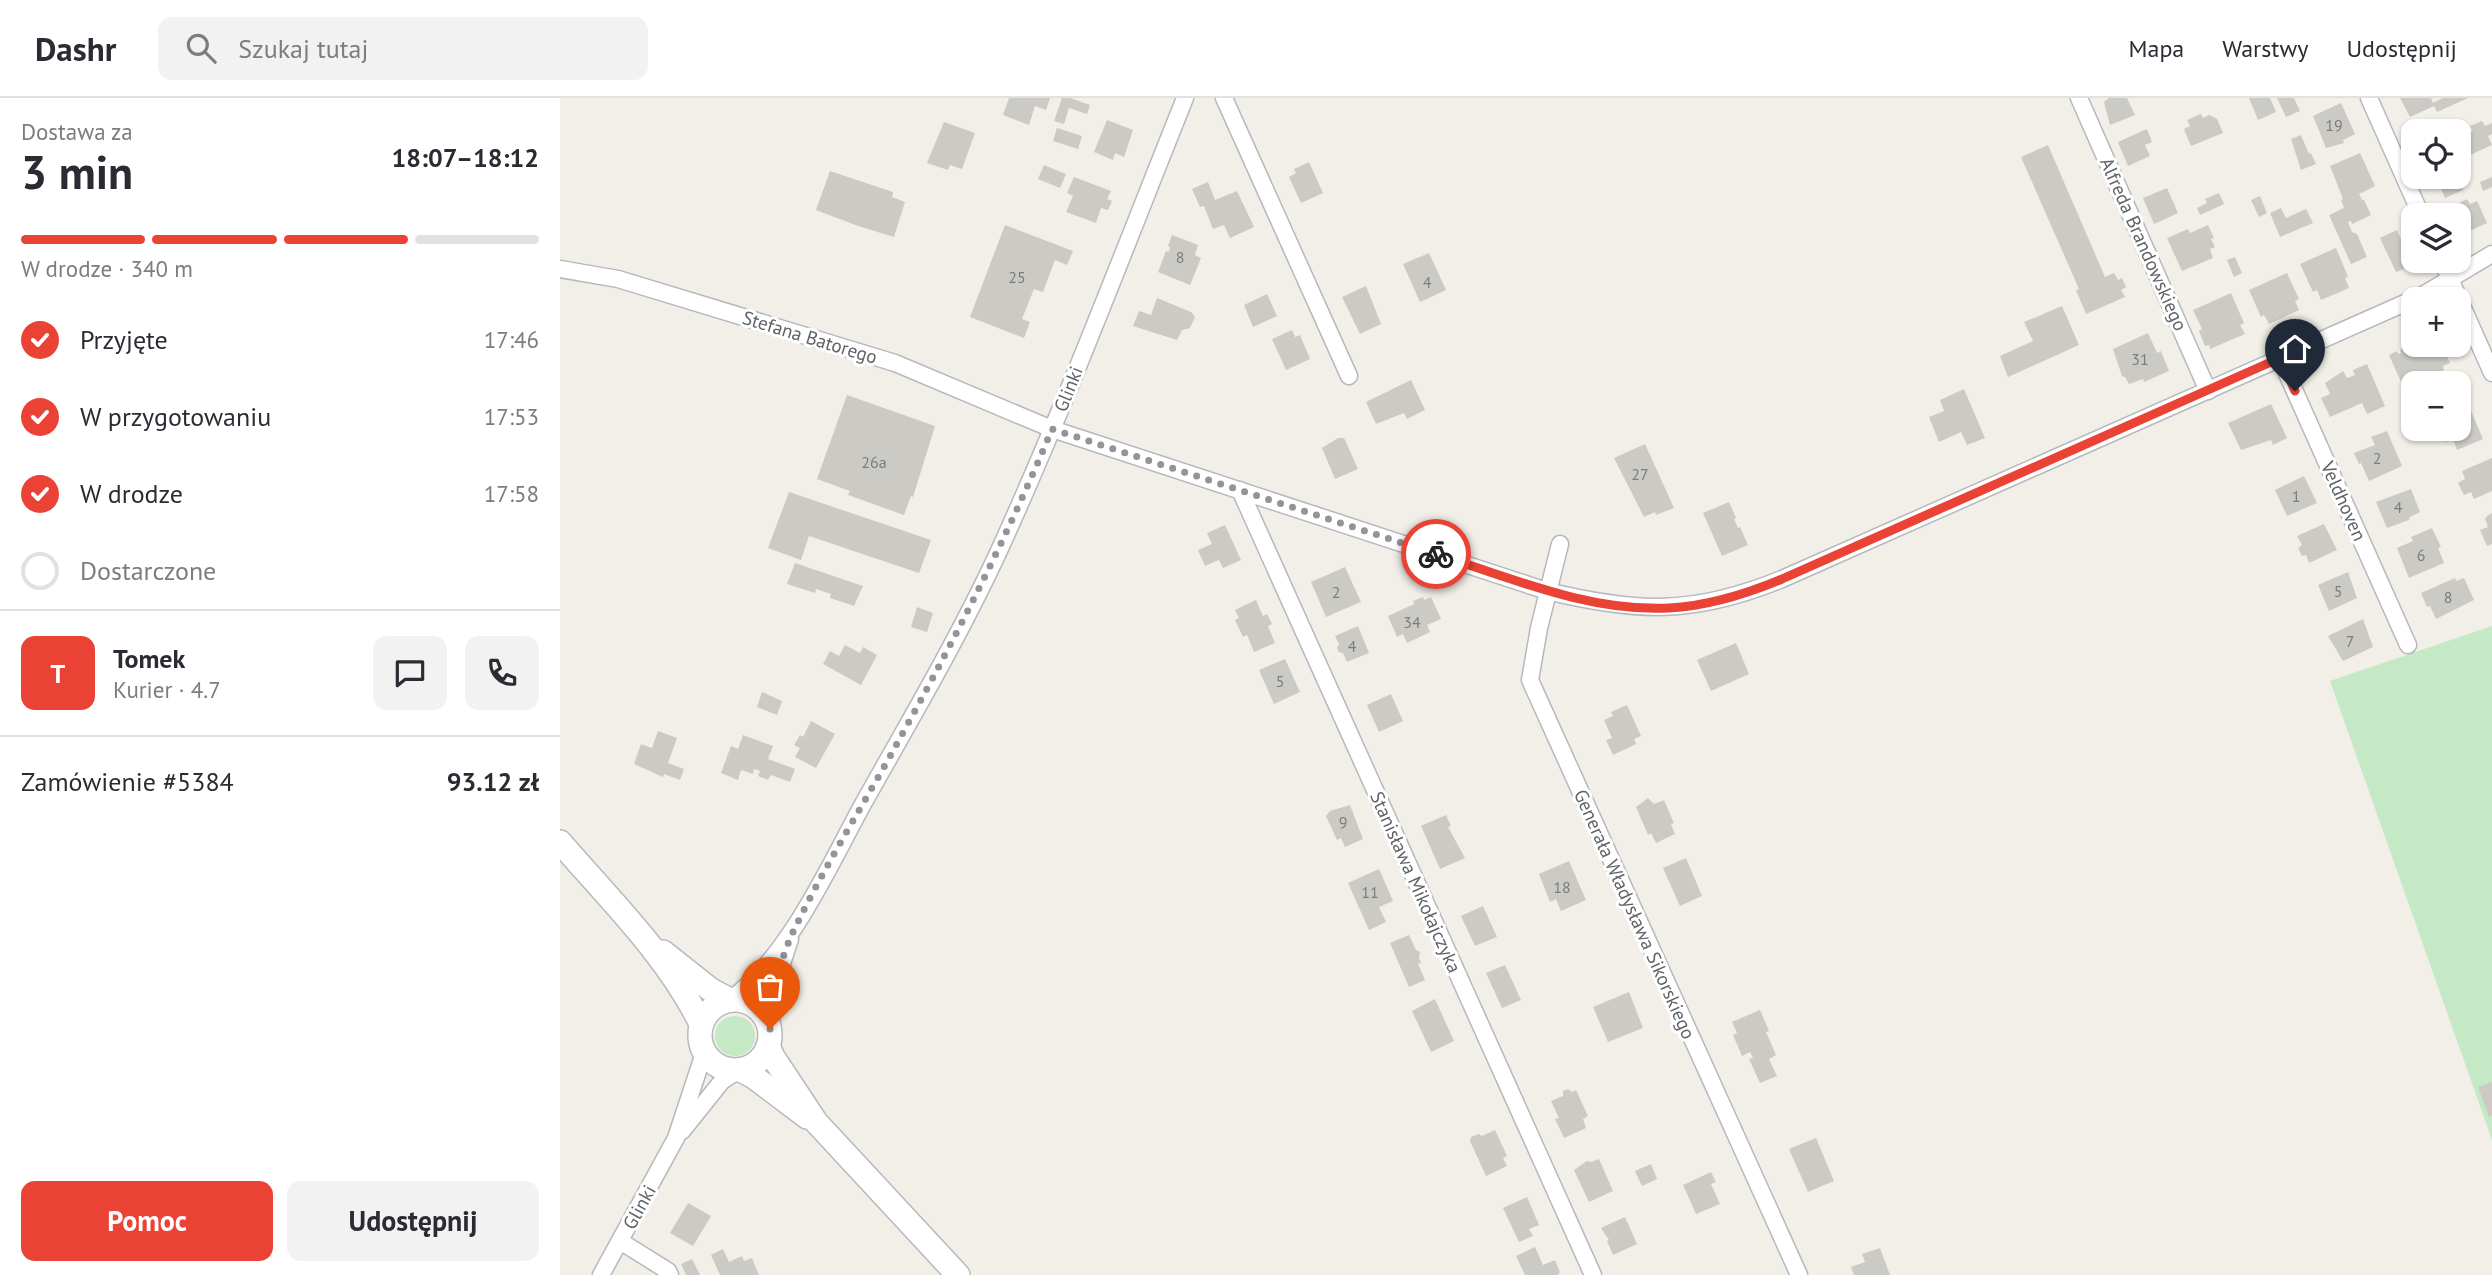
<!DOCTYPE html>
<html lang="pl">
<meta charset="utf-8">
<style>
body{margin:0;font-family:"PT Sans",sans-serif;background:#f2f2f3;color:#2b2b33;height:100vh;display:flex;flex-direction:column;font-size:26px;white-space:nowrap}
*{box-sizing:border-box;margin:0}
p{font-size:23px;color:#7c7c81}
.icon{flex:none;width:38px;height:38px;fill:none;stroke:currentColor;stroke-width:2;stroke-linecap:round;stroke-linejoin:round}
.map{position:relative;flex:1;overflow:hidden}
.sheet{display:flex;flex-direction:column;background:#fff;width:560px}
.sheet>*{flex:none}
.fabs{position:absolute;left:1841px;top:21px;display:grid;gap:14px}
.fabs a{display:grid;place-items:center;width:70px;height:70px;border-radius:14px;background:#fff;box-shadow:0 2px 5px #0004;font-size:35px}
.pin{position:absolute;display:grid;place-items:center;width:60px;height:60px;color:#fff;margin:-72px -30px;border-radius:50% 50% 50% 0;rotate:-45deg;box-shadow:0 0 7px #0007}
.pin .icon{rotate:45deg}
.courier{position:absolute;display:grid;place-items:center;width:70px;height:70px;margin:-35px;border:5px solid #ea4335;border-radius:50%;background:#fff;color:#222;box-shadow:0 2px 9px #0007}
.headline em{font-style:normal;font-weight:800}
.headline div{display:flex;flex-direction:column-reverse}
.headline{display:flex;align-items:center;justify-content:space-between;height:119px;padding:0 21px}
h1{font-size:46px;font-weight:800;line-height:52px}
.bar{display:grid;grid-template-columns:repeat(4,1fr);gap:10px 7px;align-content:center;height:84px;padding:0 21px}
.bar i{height:9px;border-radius:5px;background:#e1e1e2}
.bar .current{background:#ea4335}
.bar p{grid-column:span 4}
.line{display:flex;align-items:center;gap:18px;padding:0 21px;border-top:2px solid #e1e1e2}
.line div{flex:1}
.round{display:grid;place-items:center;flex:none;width:74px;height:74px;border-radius:14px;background:#f2f2f3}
ol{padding:0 21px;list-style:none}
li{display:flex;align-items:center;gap:21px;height:77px}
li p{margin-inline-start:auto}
li .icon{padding:7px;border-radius:50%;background:#ea4335;color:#fff;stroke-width:4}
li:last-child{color:#7c7c81}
li i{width:38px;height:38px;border:4px solid #e1e1e2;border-radius:50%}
.button{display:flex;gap:14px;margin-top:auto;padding:14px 21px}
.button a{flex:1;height:80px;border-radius:14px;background:#ea4335;color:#fff;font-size:28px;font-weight:800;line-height:80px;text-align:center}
.button a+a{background:#f2f2f3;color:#2b2b33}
header{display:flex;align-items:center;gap:42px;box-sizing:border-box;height:98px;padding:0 35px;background:#fff;border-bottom:2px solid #e1e1e2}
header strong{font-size:33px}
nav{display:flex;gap:38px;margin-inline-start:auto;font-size:24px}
.search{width:490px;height:63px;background:#f2f2f3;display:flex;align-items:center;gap:18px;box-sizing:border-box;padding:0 24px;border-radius:14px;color:#7c7c81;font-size:26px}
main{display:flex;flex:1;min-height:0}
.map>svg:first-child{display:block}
</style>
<header>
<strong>Dashr</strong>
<div class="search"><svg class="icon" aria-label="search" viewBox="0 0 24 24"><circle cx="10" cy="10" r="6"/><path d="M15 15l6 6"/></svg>Szukaj tutaj</div>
<nav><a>Mapa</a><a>Warstwy</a><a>Udostępnij</a></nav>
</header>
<main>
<section class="sheet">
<div class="headline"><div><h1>3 min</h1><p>Dostawa za</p></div><em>18:07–18:12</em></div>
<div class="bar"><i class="current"></i><i class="current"></i><i class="current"></i><i></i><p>W drodze · 340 m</p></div>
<ol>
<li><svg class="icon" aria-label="check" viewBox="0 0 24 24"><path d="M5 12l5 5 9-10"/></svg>Przyjęte<p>17:46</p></li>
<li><svg class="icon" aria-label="check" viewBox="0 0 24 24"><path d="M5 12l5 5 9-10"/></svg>W przygotowaniu<p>17:53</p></li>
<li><svg class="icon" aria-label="check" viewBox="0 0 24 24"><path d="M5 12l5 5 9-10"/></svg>W drodze<p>17:58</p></li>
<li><i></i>Dostarczone</li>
</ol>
<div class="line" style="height:126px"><b class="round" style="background:#ea4335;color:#fff">T</b><div><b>Tomek</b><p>Kurier · 4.7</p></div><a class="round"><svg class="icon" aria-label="chat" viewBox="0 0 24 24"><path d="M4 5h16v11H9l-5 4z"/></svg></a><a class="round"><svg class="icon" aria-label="phone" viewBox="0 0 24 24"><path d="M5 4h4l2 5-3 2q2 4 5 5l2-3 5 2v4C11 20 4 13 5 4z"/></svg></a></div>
<div class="line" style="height:91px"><div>Zamówienie #5384</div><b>93.12 zł</b></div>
<div class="button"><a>Pomoc</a><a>Udostępnij</a></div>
</section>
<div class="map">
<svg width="1932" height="1177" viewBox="0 0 1932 1177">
<rect width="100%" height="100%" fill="#f1efe8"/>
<g fill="#c5e8c5">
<polygon points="1932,528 1932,1042 1770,583"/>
<circle cx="175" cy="938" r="20"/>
</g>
<g fill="#cccac5">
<polygon points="449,0 490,0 486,12 475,8 469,27 443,17"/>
<polygon points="502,0 510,0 530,7 527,16 509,10 504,26 494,23"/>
<polygon points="1549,0 1567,0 1575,17 1550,27 1544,4"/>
<polygon points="1689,0 1710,0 1716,14 1698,22"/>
<polygon points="1717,0 1734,0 1740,13 1726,19"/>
<polygon points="1840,0 1871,0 1873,5 1883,0 1908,0 1877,14 1874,8 1850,19"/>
<polygon points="1781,5 1795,36 1783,42 1784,45 1766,50 1753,18"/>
<polygon points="1641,16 1643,20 1649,17 1657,21 1663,35 1631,48 1624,31 1630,28 1627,22"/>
<polygon points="547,22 573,32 564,59 555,55 553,62 534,54"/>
<polygon points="1922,23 1925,28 1932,25 1932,36 1928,38 1932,47 1899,62 1899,39 1913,33 1910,28"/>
<polygon points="384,24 415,35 402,71 390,67 388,72 367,65"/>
<polygon points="497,30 522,38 518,51 493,43"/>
<polygon points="1587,31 1592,44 1585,47 1590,58 1568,68 1558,44"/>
<polygon points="1741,37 1749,56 1751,55 1756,66 1741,72 1731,41"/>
<polygon points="1488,47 1545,179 1554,175 1558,182 1562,180 1566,189 1561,192 1565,199 1526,216 1516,192 1519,191 1461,59"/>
<polygon points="1800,55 1815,88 1799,96 1802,102 1804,102 1811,117 1792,126 1791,123 1788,124 1792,134 1797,136 1807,159 1791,166 1769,117 1784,110 1781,102 1783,101 1770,68"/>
<polygon points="749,64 763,95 741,105 729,79 736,75 734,71"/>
<polygon points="484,67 506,76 500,90 478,81"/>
<polygon points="270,73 333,94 332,99 345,104 334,139 298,128 256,112"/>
<polygon points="514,79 551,93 547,101 552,103 548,112 541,110 536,125 506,114 513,98 507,95"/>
<polygon points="1876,79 1897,79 1903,92 1885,100"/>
<polygon points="1932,79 1932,89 1923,93 1920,84"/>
<polygon points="648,84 655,102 677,93 694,129 670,140 664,127 653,131 644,108 640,109 632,91"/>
<polygon points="1607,90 1618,115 1594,126 1583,100"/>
<polygon points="1659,95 1664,106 1640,117 1637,110 1647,105 1645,101"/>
<polygon points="1700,98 1707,115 1699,119 1691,102"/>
<polygon points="1907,101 1910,106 1917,103 1927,125 1901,137 1899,131 1899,117 1893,117 1891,115 1901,110 1899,105"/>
<polygon points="1721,110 1726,120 1746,111 1753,125 1720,139 1710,115"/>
<polygon points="445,127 513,153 507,167 495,162 483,194 474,191 462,221 470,224 464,240 410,219"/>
<polygon points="1648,127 1654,140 1651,141 1655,149 1650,151 1653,160 1622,173 1607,140 1628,131 1630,135"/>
<polygon points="1837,132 1852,168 1836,174 1820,140"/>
<polygon points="612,137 638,147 635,157 641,160 630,187 598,174 606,153 609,154 610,149 608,148"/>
<polygon points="1776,150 1788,179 1785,180 1789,190 1761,202 1757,192 1753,194 1740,166"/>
<polygon points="869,155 886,192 860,204 843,166"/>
<polygon points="1675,159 1682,175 1674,179 1667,162"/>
<polygon points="1727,175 1739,201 1735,203 1739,212 1709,226 1704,217 1701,219 1689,192"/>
<polygon points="806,188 821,226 800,236 782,199"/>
<polygon points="1671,195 1684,225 1680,227 1685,236 1650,251 1649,247 1645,248 1639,233 1642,231 1633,212"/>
<polygon points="707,196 717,218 693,229 684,207"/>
<polygon points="597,200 631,214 635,219 630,230 622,232 617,242 573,228 579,213 591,217"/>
<polygon points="1502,208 1519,247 1448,279 1440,258 1473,243 1464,224"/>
<polygon points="732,232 735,239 740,237 750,261 726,272 712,241"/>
<polygon points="1588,235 1597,255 1601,253 1609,273 1584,284 1583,281 1569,286 1565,279 1562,278 1553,251"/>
<polygon points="1860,247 1882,247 1890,265 1883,268 1884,272 1851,287 1849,283 1842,286 1829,257 1837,253 1838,256 1841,255 1840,252 1846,249 1847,252"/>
<polygon points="1807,266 1825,308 1807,316 1802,305 1770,319 1761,300 1770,296 1765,285 1783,273 1787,280 1795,277 1793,272"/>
<polygon points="851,282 865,312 847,321 844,315 816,326 806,304"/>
<polygon points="1404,291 1425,340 1407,347 1401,334 1379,344 1369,319 1384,313 1380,302"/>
<polygon points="287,297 375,328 353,399 351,398 344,417 288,397 290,393 257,381"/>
<polygon points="1711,306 1727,340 1713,347 1711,342 1681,352 1668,325"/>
<polygon points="1911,313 1923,341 1897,352 1893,341 1885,344 1878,331 1899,331 1899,319"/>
<polygon points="1827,333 1842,368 1809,383 1801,365 1799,366 1794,355 1815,347 1811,339"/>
<polygon points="778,340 784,340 798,371 775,381 762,350"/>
<polygon points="1085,346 1114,410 1096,417 1095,414 1084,419 1054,360"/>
<polygon points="1932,360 1932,393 1914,401 1911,394 1904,397 1898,385 1905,381 1902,373"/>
<polygon points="1744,378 1757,405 1727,418 1715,392"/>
<polygon points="1851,391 1860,414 1850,419 1849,422 1827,430 1816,404"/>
<polygon points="229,394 371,442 359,475 249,438 241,462 208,450"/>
<polygon points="1169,404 1176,420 1174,421 1178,430 1180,429 1188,447 1162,458 1143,415"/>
<polygon points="1932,415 1932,446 1927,448 1920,432 1928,429 1925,421 1927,418"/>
<polygon points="1764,426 1777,452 1749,465 1746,457 1742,458 1738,450 1742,447 1737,438"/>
<polygon points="665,427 681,462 663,470 659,462 645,468 638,452 652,446 647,435"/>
<polygon points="1872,430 1881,449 1878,450 1884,465 1849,480 1837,450 1853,443 1851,439"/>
<polygon points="235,465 303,488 294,508 270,500 271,496 256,491 255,495 227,486"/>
<polygon points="785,469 801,504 766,519 751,484"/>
<polygon points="1788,474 1797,500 1769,513 1758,487"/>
<polygon points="1895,480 1896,483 1904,480 1914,502 1876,521 1870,508 1867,509 1861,495"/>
<polygon points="863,499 864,502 871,499 881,521 867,527 870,534 847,545 843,536 837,539 828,518 854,506 853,503"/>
<polygon points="696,502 703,518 707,516 712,526 708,528 715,545 694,554 687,537 683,539 675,522 679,520 675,512"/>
<polygon points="357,509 373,515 367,534 351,529"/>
<polygon points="1803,521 1813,549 1783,563 1768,538"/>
<polygon points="798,528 809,555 787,564 783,555 779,554 777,550 779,546 775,538"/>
<polygon points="1176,545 1189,576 1151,593 1137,562"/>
<polygon points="285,547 300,555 303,549 317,557 301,587 263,566 270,553 279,558"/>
<polygon points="725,561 740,594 714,606 699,572"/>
<polygon points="202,594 222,603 217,617 197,609"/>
<polygon points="831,596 843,623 819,634 807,607"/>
<polygon points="1067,607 1081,638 1074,641 1076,646 1053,657 1046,642 1052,640 1044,622 1053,618 1051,614"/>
<polygon points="251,623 275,636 256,670 235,659 240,650 234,647 240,637 243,639"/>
<polygon points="98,633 117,640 108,665 124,671 120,682 104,676 103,679 74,666 81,646 92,650"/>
<polygon points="183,637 213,648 208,661 235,671 230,684 211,677 208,682 198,678 200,673 194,671 193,676 181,672 178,682 161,675 171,648 178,651"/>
<polygon points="1088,700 1094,706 1104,702 1114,725 1111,726 1115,736 1096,745 1091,735 1088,737 1076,709"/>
<polygon points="790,707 803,741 785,749 781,740 777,742 766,718 770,713"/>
<polygon points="886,717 891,728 888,729 905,760 880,771 861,728"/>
<polygon points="1126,760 1142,798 1120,808 1103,770"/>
<polygon points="1009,763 1026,802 1001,813 996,801 990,804 979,776"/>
<polygon points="819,771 833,803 819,809 826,824 809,832 788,785"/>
<polygon points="923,808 937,839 915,848 901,818"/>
<polygon points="849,837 856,852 860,854 859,860 861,865 858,866 865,882 849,889 830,845"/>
<polygon points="945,867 961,902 942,910 926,875"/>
<polygon points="1069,894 1083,930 1048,944 1033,909"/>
<polygon points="875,901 894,943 871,954 852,913"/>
<polygon points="1200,912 1209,933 1206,934 1216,957 1209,961 1217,978 1200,985 1189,961 1193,960 1190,954 1182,958 1173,937 1177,935 1172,924"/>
<polygon points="1932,984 1932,1017 1929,1019 1918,989"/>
<polygon points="1008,991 1012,994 1016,992 1028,1018 1023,1021 1026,1030 1004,1040 995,1021 999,1020 991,1003 1003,998 1003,993"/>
<polygon points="935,1032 947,1058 943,1060 947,1068 926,1078 910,1043 911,1039 919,1036 922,1038"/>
<polygon points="1256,1040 1274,1083 1248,1094 1229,1051"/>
<polygon points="1039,1061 1053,1093 1029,1104 1014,1072 1027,1063 1031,1064"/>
<polygon points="1091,1066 1097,1081 1082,1088 1075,1073"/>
<polygon points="1151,1074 1156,1084 1151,1086 1160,1106 1136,1116 1123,1087"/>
<polygon points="967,1099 979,1127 969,1131 973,1138 959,1144 943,1110"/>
<polygon points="128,1105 151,1118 133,1148 110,1135"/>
<polygon points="1065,1119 1077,1146 1053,1157 1047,1143 1049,1142 1041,1130"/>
<polygon points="975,1149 983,1167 995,1162 1000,1174 998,1177 965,1177 956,1158"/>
<polygon points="1320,1150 1330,1177 1294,1177 1291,1169 1305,1164 1302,1156"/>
<polygon points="163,1151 169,1164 182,1158 184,1163 192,1160 199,1177 160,1177 151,1157"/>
<polygon points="132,1161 140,1177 126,1177 121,1166"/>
</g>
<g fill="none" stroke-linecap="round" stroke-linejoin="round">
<g stroke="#b5b8bc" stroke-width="19">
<g id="minor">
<polyline points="664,0 789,278"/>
<polyline points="1519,0 1648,293"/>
<polyline points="1809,0 1861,117"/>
<polyline points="1882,163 1932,275"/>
<path d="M 0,171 L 58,181 L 335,265 L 492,331 L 987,493 C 1078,515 1134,517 1222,481 L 1863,197 L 1932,156"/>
<polyline points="1720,260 1848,547"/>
<polyline points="680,392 1033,1177"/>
<polyline points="1000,446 979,530 970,582 1239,1177"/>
<path d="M 170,902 C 230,857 268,770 303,706 C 349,624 398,541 438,455 C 506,306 564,152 625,0"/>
<polyline points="207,923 214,890 230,841"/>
<polyline points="122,1033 162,983 177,973"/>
<polyline points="60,1143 108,1173 110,1177"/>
<polyline points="41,1177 116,1040 144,955"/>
</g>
</g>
<g stroke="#b6babf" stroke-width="26">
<g id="secondary">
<path d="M 0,744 C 49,801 108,858 141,926"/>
<polyline points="103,854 151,892 170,902"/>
<circle cx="175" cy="937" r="35"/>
<polyline points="208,948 213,959 256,1024 398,1177"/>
<polyline points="181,972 194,979 247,1019"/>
</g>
</g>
<use href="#minor" stroke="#fff" stroke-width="16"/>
<use href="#secondary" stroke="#fff" stroke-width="23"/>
</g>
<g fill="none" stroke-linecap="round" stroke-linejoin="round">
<path stroke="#929495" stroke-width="7" stroke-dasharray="0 12.6" d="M 210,931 C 204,913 225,848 235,830 C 266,765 306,703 340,640 C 396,539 448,437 492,331 L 876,456"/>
<path stroke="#ea4335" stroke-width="9" d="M 876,456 C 951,480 1029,514 1109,510 C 1148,508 1186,496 1222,481 L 1720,260 L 1735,293"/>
</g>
<g text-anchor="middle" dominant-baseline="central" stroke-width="6" stroke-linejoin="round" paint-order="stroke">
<g font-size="16" fill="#7a7d7f">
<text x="1774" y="27">19</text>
<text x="620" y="159">8</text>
<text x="457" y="179">25</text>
<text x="867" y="184">4</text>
<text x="1580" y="261">31</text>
<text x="1817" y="360">2</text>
<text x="314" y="364">26a</text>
<text x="1080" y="376">27</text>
<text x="1736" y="398">1</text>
<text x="1838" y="409">4</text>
<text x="1861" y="457">6</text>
<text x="1778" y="493">5</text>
<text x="776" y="494">2</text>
<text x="1888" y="499">8</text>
<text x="852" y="524">34</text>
<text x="1790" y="543">7</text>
<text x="792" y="548">4</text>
<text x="720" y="583">5</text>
<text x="783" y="724">9</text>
<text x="1002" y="789">18</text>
<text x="810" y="794">11</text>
</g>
<g font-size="19" fill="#5f6368" stroke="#fff">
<text transform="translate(1584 146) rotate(66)">Alfreda Brandowskiego</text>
<text transform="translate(250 239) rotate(17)">Stefana Batorego</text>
<text transform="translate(508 291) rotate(-68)">Glinki</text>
<text transform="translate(1784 403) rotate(66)">Veldhoven</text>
<text transform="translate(856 784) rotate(66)">Stanisława Mikołajczyka</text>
<text transform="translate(1075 816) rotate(66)">Generała Władysława Sikorskiego</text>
<text transform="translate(79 1109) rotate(-61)">Glinki</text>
</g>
</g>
</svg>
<div class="fabs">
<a><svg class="icon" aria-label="locate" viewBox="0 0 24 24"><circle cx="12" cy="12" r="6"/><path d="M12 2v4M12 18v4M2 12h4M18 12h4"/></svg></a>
<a><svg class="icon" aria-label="layers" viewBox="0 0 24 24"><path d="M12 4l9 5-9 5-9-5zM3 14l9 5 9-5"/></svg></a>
<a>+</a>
<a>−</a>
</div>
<div class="pin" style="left:210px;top:931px;background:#ea580c"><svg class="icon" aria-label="bag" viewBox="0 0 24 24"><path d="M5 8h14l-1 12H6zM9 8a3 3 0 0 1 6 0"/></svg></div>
<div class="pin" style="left:1735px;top:293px;background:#1f2937"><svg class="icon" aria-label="home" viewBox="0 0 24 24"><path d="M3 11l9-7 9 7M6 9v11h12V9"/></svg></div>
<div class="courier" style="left:876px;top:456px"><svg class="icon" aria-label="bike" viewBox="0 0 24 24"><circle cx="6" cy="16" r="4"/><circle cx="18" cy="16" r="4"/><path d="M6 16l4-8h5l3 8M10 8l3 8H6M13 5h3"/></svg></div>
</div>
</main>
